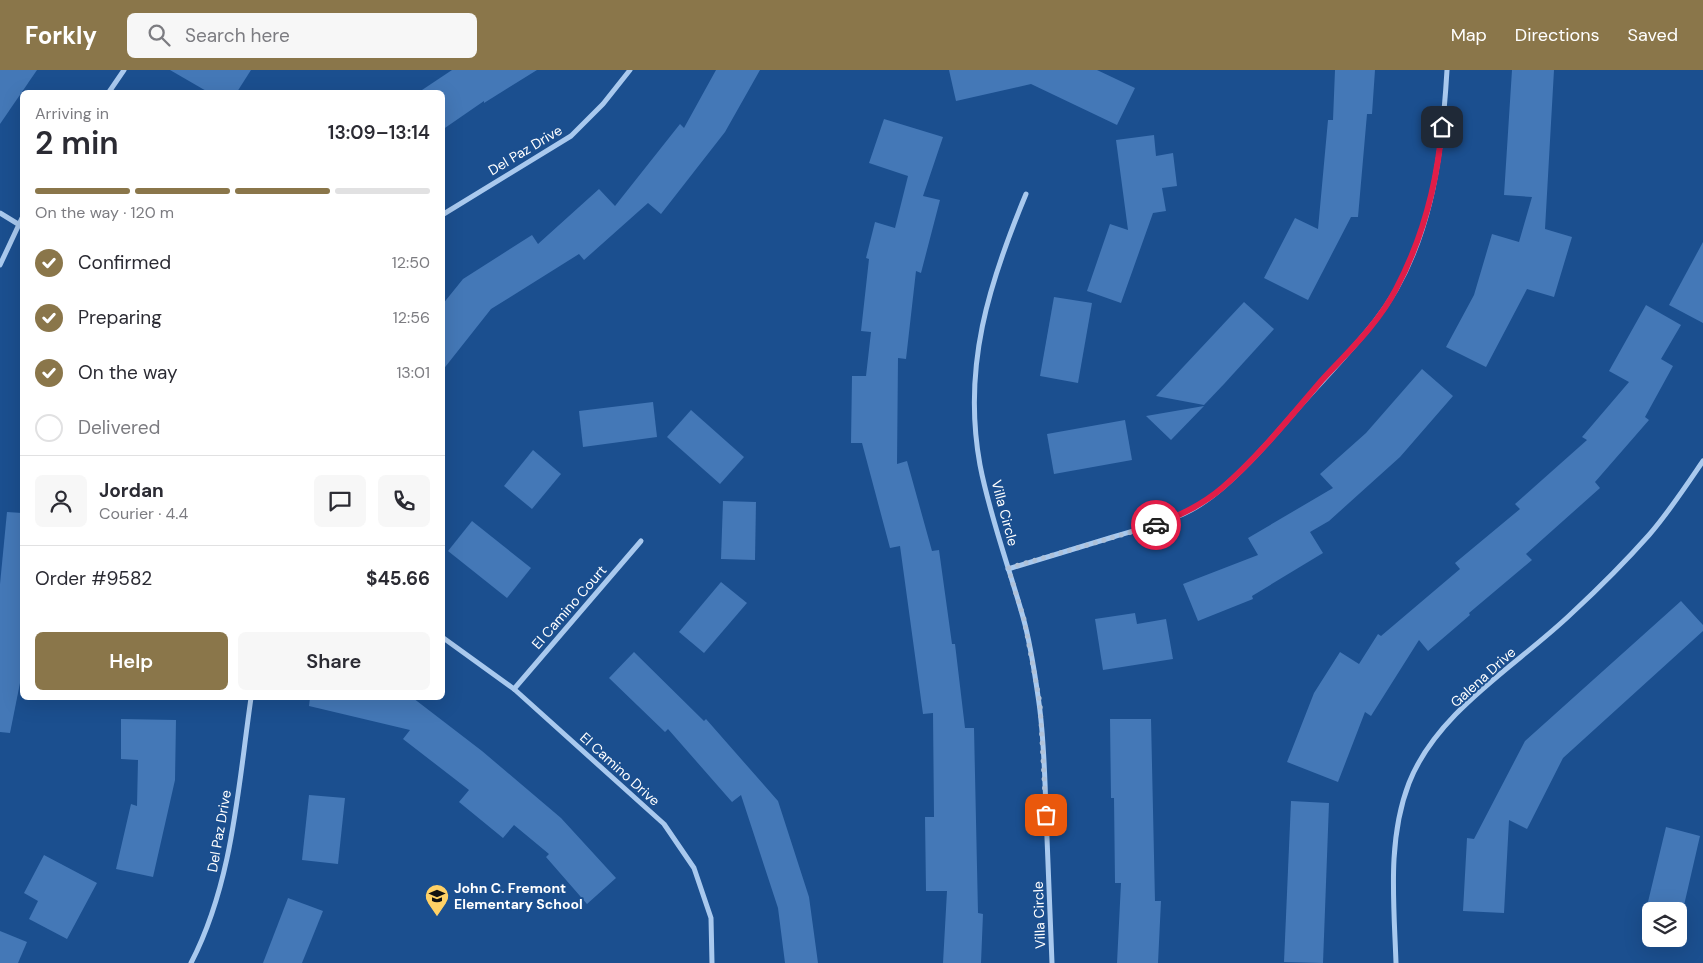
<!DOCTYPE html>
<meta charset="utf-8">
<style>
body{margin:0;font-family:"DM Sans",sans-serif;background:#f7f7f7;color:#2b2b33;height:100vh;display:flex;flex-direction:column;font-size:19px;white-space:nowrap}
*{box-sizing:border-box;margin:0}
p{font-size:16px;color:#7c7c81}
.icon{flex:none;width:28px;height:28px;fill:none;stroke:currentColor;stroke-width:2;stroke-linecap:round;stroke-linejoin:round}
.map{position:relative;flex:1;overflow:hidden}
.panel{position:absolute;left:20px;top:20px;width:425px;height:610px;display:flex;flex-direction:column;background:#fff;border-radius:8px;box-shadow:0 5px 20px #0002}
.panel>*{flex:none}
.fabs{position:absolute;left:1642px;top:832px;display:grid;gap:10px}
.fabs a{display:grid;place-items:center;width:45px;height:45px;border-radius:8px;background:#fff;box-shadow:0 5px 20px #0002;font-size:25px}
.pin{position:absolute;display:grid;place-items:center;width:42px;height:42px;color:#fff;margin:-21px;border-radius:10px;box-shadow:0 2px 8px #0006}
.courier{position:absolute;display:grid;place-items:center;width:50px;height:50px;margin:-25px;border:4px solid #e11d48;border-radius:50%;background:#fff;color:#222;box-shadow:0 1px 6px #0007}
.overview em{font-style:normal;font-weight:600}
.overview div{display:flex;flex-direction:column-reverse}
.overview{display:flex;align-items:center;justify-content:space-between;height:85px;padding:0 15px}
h1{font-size:32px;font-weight:600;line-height:38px}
.bar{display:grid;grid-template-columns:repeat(4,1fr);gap:8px 5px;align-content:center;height:60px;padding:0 15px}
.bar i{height:6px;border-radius:4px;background:#e1e1e2}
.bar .selected{background:#8a764a}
.bar p{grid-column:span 4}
.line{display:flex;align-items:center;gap:12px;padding:0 15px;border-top:1px solid #e1e1e2}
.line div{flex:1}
.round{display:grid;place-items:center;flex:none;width:52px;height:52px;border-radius:8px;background:#f7f7f7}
ol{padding:0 15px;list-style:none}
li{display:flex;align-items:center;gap:15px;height:55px}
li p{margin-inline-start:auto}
li .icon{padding:5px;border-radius:50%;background:#8a764a;color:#fff;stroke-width:4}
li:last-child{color:#7c7c81}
li i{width:28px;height:28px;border:2px solid #e1e1e2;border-radius:50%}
.button{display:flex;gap:10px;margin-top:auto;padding:10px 15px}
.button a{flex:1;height:58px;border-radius:8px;background:#8a764a;color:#fff;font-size:20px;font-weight:600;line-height:58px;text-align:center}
.button a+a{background:#f7f7f7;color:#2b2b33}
header{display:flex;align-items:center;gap:30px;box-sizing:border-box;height:70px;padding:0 25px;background:#8a764a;color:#fff}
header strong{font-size:24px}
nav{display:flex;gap:28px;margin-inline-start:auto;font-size:18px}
.search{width:350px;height:45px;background:#f7f7f7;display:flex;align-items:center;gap:12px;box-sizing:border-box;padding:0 18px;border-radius:8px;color:#7c7c81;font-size:19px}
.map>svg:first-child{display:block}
</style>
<header>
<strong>Forkly</strong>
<div class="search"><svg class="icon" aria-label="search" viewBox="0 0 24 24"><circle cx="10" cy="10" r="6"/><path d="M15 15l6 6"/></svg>Search here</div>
<nav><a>Map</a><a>Directions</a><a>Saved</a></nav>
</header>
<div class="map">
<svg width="1703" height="893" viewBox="0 0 1703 893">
<rect width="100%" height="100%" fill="#1b4f8f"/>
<g fill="#4478b7">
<polygon points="0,0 37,0 0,54"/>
<polygon points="170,0 251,0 237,22 208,22"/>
<polygon points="452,0 537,0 484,33 484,31 442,60 442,22 419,22"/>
<polygon points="716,0 760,0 725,62 661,144 648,133 584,190 579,184 491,239 442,301 442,235 463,209 532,165 538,174 599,119 615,136 680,54 684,58"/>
<polygon points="949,0 1097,0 1135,18 1117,55 1031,14 956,31"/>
<polygon points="1335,0 1375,0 1372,44 1367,44 1358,147 1351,147 1308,230 1264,208 1295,148 1318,159 1328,50 1333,50"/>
<polygon points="1512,0 1554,0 1545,159 1572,167 1554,227 1527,219 1486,297 1446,277 1474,225 1492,164 1519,172 1532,127 1504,125"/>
<polygon points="884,49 943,67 923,126 940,130 921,203 916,201 906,289 898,288 897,394 907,391 932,481 939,480 952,574 955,574 965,658 974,658 978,843 983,844 981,893 943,893 947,821 926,821 925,747 934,747 933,643 923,644 900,476 890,478 862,373 851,373 852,306 866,306 871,262 861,261 869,189 866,188 875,152 895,158 908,106 869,93"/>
<polygon points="1154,65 1156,86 1173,83 1177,116 1162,118 1166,141 1153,143 1121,233 1087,221 1110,154 1128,160 1116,70"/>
<polygon points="1703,172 1703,253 1669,235"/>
<polygon points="1054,227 1092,233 1078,313 1040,306"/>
<polygon points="1244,232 1274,259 1224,314 1204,335 1156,326"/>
<polygon points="1646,235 1681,255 1661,289 1673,296 1645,347 1649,350 1595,412 1600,418 1526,484 1532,490 1469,543 1470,545 1428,581 1419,570 1371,646 1365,642 1338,712 1287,692 1314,623 1340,582 1359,594 1378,564 1381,566 1460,499 1455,493 1520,439 1515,434 1587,370 1582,367 1629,312 1609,301"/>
<polygon points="1422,299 1453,326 1400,387 1329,451 1310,462 1323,483 1252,526 1253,529 1198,551 1183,514 1258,485 1248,468 1333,418 1320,404 1366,363"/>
<polygon points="653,332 657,367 583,377 579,341"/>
<polygon points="1204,336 1171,370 1146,346"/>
<polygon points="691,340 744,387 720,414 667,367"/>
<polygon points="1125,350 1132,390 1054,404 1047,364"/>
<polygon points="533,380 561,404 532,439 504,416"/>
<polygon points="723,431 756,432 755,490 721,489"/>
<polygon points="7,442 22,443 22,603 10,663 0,662 0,514"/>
<polygon points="472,451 531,498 507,528 448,481"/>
<polygon points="721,512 747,533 704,583 679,562"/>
<polygon points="1681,531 1703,555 1703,561 1563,688 1527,759 1509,750 1504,843 1463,841 1467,768 1474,769 1525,671"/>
<polygon points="1135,543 1137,554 1166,549 1173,589 1103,600 1095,549"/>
<polygon points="634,582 704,651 706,649 778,731 809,827 818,893 785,893 778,838 741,725 732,732 668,659 665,662 609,608"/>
<polygon points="310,628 413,628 482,681 561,748 616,808 587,834 546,787 549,784 514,755 503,768 459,732 469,720 403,669 410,660 309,636"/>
<polygon points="121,649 176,650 175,710 153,807 116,799 131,734 137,736 138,690 121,689"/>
<polygon points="1110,649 1151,649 1155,831 1161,831 1158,893 1117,893 1121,813 1115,813 1114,728 1111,728"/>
<polygon points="309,725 345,728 338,794 302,790"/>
<polygon points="1291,731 1329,733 1323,893 1284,892"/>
<polygon points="1666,757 1700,766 1682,844 1679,841 1647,836"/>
<polygon points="44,785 97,813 67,869 29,849 38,831 24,823"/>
<polygon points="288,828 323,841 302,893 263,893"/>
<polygon points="0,861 27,872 18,893 0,893"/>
</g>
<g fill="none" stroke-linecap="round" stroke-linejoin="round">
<g stroke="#a9c9ee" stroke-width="5">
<polyline points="109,22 124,0"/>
<path d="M 1026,124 C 989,213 962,297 980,395 C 990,447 1009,497 1023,547 C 1031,575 1035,605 1039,633 C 1044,669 1045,706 1046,743 C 1048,793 1050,843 1052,893"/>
<polyline points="0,143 18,154"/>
<polyline points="442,145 571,66 603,34 630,0"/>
<polyline points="0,195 22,148"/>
<path d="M 1008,499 C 1043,488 1078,478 1113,467 C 1139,459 1167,453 1191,440 C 1226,422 1267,374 1293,344 C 1320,313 1350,283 1375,251 C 1431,180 1442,86 1447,0"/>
<polyline points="442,567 514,619 664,754 694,798 711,848 712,893"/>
<polyline points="514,619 641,471"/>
<path d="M 191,893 C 233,812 238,717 251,628"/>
<path d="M 1396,893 C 1394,833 1387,770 1409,713 C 1437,641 1518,595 1572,543 C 1599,518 1625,492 1649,465 C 1669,442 1686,416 1703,391"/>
</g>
</g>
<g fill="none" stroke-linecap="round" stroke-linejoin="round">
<polyline stroke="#afc1d8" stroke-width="5" stroke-dasharray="0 9" points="1046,745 1040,633 1024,549 1008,498 1156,455"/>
<path stroke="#e11d48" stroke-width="6" d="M 1156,455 C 1180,445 1202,435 1222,418 C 1258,387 1291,346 1322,310 C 1348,282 1378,254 1396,219 C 1423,168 1437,115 1442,57"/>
</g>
<defs>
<g id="school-pin" transform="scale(1.25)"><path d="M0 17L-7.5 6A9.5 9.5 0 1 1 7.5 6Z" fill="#ffd166" stroke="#1b4f8f"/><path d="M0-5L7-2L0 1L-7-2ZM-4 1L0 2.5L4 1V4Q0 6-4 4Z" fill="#111"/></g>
</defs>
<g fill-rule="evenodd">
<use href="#school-pin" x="437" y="826"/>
</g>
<g text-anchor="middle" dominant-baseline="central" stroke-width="4" stroke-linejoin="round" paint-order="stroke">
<g font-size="14" fill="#fff" stroke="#1b4f8f">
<text transform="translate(525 80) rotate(-31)">Del Paz Drive</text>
<text transform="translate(1005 443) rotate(75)">Villa Circle</text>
<text transform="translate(569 537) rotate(-49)">El Camino Court</text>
<text transform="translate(1483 607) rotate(-42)">Galena Drive</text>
<text transform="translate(620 699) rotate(42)">El Camino Drive</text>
<text transform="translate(219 761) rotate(-80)">Del Paz Drive</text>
<text transform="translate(1039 845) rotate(-92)">Villa Circle</text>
</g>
<g font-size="14" font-weight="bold" fill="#fff" stroke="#1b4f8f" text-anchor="start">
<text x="454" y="818">John C. Fremont<tspan x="454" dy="16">Elementary School</tspan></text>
</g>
</g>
</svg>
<div class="fabs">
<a><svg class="icon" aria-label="layers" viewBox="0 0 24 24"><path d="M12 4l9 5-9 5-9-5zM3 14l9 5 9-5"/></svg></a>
</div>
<div class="pin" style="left:1046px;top:745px;background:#ea580c"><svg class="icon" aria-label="bag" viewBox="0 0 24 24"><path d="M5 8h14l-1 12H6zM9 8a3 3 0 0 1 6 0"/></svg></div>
<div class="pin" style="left:1442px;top:57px;background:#1f2937"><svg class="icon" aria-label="home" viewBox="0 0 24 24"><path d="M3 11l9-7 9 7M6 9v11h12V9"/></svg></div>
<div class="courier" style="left:1156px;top:455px"><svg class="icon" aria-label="car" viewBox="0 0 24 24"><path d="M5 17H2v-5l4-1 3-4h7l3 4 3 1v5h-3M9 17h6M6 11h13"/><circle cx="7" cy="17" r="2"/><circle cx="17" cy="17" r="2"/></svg></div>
<section class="panel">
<div class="overview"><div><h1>2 min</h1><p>Arriving in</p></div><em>13:09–13:14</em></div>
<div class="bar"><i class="selected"></i><i class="selected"></i><i class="selected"></i><i></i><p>On the way · 120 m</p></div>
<ol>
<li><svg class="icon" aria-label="check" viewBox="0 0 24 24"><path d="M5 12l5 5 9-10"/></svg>Confirmed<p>12:50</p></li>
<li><svg class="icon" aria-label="check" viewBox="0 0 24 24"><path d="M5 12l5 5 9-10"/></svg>Preparing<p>12:56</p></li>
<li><svg class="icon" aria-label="check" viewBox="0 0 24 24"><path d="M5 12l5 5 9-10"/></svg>On the way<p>13:01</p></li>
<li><i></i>Delivered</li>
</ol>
<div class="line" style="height:90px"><a class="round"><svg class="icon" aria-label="person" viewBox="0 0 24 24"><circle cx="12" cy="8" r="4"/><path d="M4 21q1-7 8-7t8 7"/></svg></a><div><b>Jordan</b><p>Courier · 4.4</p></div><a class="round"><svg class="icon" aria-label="chat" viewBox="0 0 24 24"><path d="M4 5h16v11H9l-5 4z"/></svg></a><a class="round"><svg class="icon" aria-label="phone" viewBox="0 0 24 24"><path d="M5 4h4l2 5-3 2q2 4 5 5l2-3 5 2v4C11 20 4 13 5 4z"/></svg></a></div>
<div class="line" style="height:65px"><div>Order #9582</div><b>$45.66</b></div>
<div class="button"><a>Help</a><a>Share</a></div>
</section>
</div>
